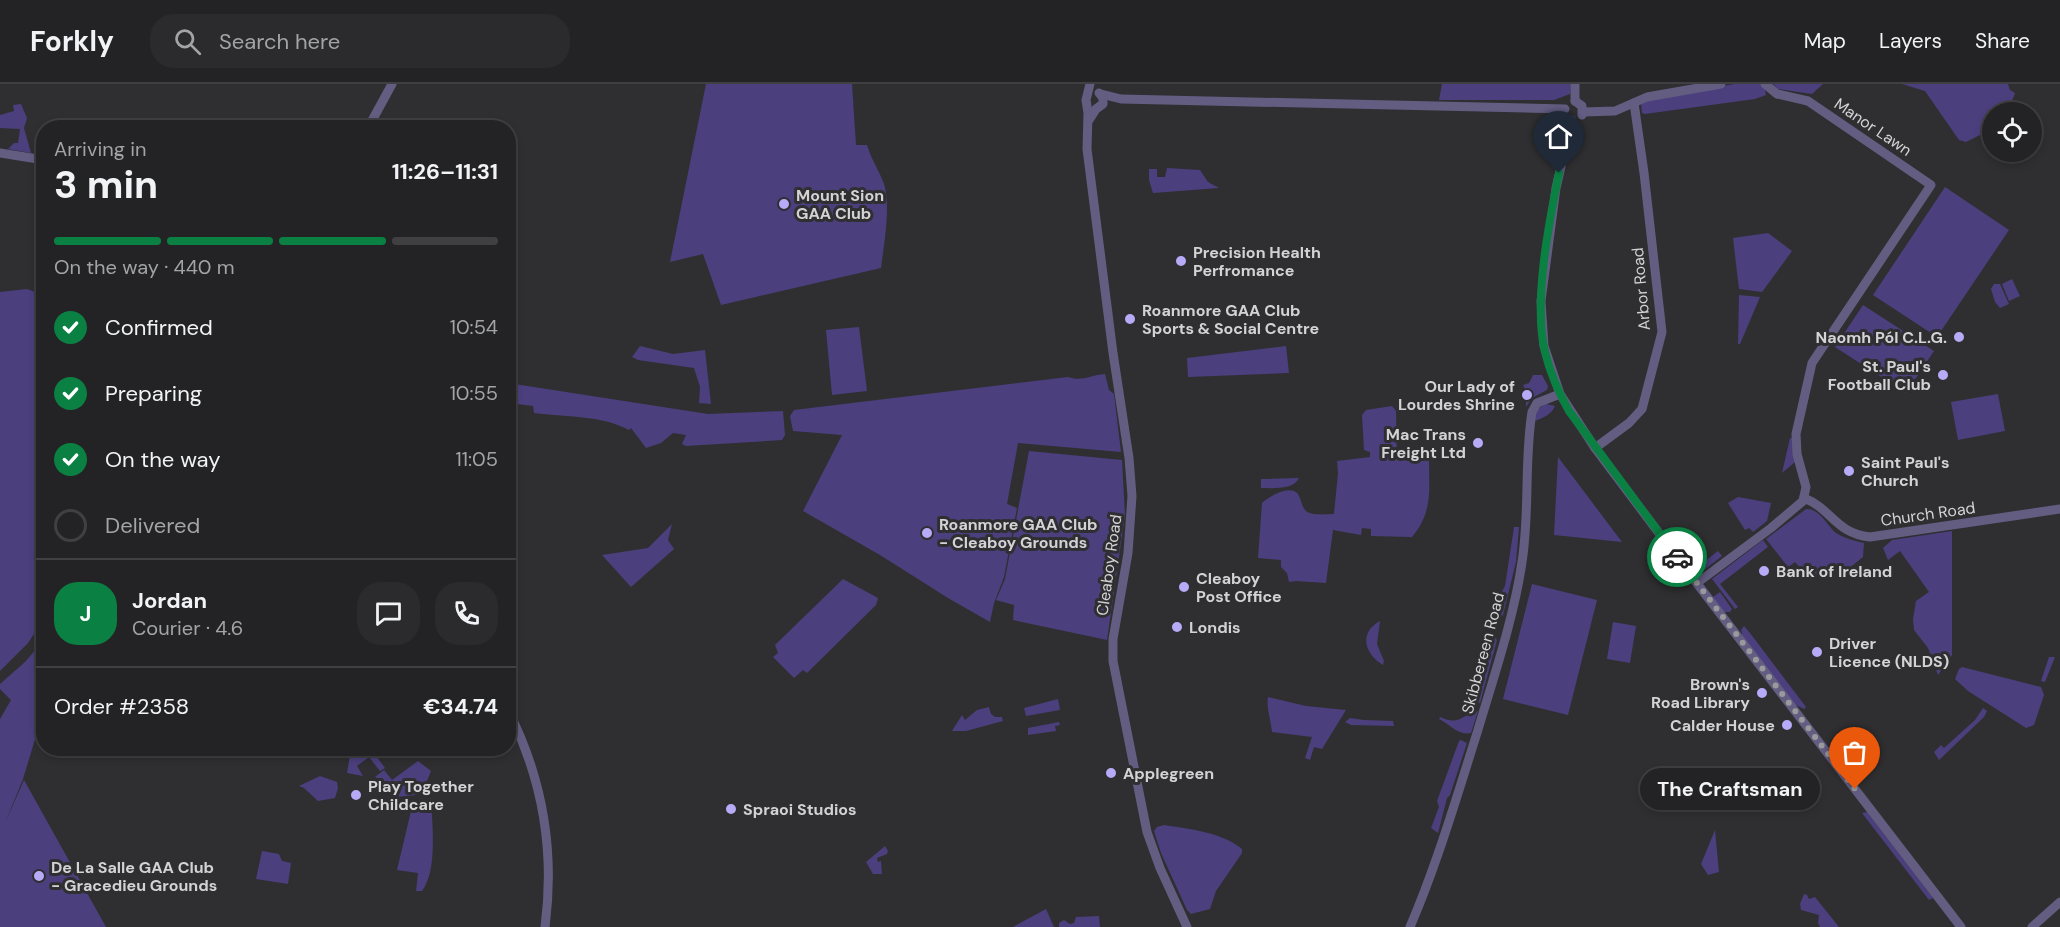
<!DOCTYPE html>
<meta charset="utf-8">
<style>
body{margin:0;font-family:"DM Sans",sans-serif;background:#2b2b2d;color:#f1f3f6;height:100vh;display:flex;flex-direction:column;font-size:22px;white-space:nowrap}
*{box-sizing:border-box;margin:0}
p{font-size:20px;color:#a3a4a7}
.icon{flex:none;width:33px;height:33px;fill:none;stroke:currentColor;stroke-width:2;stroke-linecap:round;stroke-linejoin:round}
.map{position:relative;flex:1;overflow:hidden}
.drawer{position:absolute;left:36px;top:36px;width:480px;height:636px;display:flex;flex-direction:column;background:#232325;border-radius:24px;box-shadow:0 3px 9px #0003,0 0 0 2px #404042}
.drawer>*{flex:none}
.buttons{position:absolute;left:1982px;top:18px;display:grid;gap:12px}
.buttons a{display:grid;place-items:center;width:60px;height:60px;border-radius:50%;background:#232325;box-shadow:0 3px 9px #0003,0 0 0 2px #404042;font-size:30px}
.pin{position:absolute;display:grid;place-items:center;width:51px;height:51px;color:#fff;margin:-62px -26px;border-radius:50% 50% 50% 0;rotate:-45deg;box-shadow:0 0 6px #0007}
.pin .icon{rotate:45deg}
.courier{position:absolute;display:grid;place-items:center;width:60px;height:60px;margin:-30px;border:4px solid #0b8043;border-radius:50%;background:#fff;color:#222;box-shadow:0 2px 8px #0007}
.bubble{position:absolute;height:42px;border-radius:21px;background:#232325;box-shadow:0 3px 9px #0003,0 0 0 2px #404042;font-size:20px;font-weight:700;line-height:42px;text-align:center}
.overview em{font-style:normal;font-weight:700}
.overview div{display:flex;flex-direction:column-reverse}
.overview{display:flex;align-items:center;justify-content:space-between;height:102px;padding:0 18px}
h1{font-size:39px;font-weight:700;line-height:45px}
.bar{display:grid;grid-template-columns:repeat(4,1fr);gap:9px 6px;align-content:center;height:72px;padding:0 18px}
.bar i{height:8px;border-radius:4px;background:#404042}
.bar .active{background:#0b8043}
.bar p{grid-column:span 4}
.line{display:flex;align-items:center;gap:15px;padding:0 18px;border-top:2px solid #404042}
.line div{flex:1}
.round{display:grid;place-items:center;flex:none;width:63px;height:63px;border-radius:24px;background:#2b2b2d}
ol{padding:0 18px;list-style:none}
li{display:flex;align-items:center;gap:18px;height:66px}
li p{margin-inline-start:auto}
li .icon{padding:6px;border-radius:50%;background:#0b8043;color:#fff;stroke-width:4}
li:last-child{color:#a3a4a7}
li i{width:33px;height:33px;border:3px solid #404042;border-radius:50%}
header{display:flex;align-items:center;gap:36px;box-sizing:border-box;height:84px;padding:0 30px;background:#232325;border-bottom:2px solid #404042}
header strong{font-size:28px}
nav{display:flex;gap:33px;margin-inline-start:auto;font-size:21px}
.search{width:420px;height:54px;background:#2b2b2d;display:flex;align-items:center;gap:15px;box-sizing:border-box;padding:0 21px;border-radius:24px;color:#a3a4a7;font-size:22px}
.map>svg:first-child{display:block}
</style>
<header>
<strong>Forkly</strong>
<div class="search"><svg class="icon" aria-label="search" viewBox="0 0 24 24"><circle cx="10" cy="10" r="6"/><path d="M15 15l6 6"/></svg>Search here</div>
<nav><a>Map</a><a>Layers</a><a>Share</a></nav>
</header>
<div class="map">
<svg width="2060" height="843" viewBox="0 0 2060 843">
<rect width="100%" height="100%" fill="#2f2f31"/>
<g fill="#4c3f7e">
<path d="M 706,0 L 852,0 L 856,61 L 867,61 C 871,75 879,86 884,100 C 891,123 884,159 881,184 L 721,221 L 703,170 L 670,178 Z"/>
<polygon points="1442,0 1571,0 1570,10 1554,16 1439,16"/>
<polygon points="1734,0 1760,0 1765,5 1766,11 1755,15 1645,30 1642,29 1641,20 1645,17"/>
<polygon points="1773,0 1823,0 1812,10 1778,5"/>
<polygon points="1902,0 2008,0 2010,6 2015,9 2008,28 1992,28 1992,45 1966,58 1959,56 1925,7"/>
<polygon points="21,20 27,34 24,44 31,69 8,65 14,59 18,59 20,45 0,44 0,31 14,27 13,21"/>
<polygon points="1167,84 1200,86 1208,98 1219,104 1153,109 1149,96 1149,85 1157,85 1157,93 1165,93"/>
<polygon points="1945,103 2009,146 1937,253 1873,211"/>
<polygon points="1768,149 1792,167 1762,208 1739,205 1733,154"/>
<polygon points="2012,195 2020,212 2009,217 2002,200"/>
<polygon points="1994,200 2000,200 2009,220 2000,224 1995,218 1991,205"/>
<polygon points="27,205 43,211 43,536 28,559 0,587 0,208"/>
<polygon points="1739,211 1760,213 1740,260 1738,260"/>
<polygon points="1863,221 1934,267 1906,309 1835,263"/>
<polygon points="859,243 867,307 832,311 826,246"/>
<polygon points="640,262 673,270 705,266 711,320 699,319 700,303 694,284 638,276 632,273"/>
<polygon points="1286,262 1289,289 1188,293 1187,274"/>
<path d="M 1105,290 L 1109,306 L 1114,310 L 1121,368 L 1018,359 L 1007,420 L 1017,424 L 1004,493 L 994,519 L 990,538 L 948,514 L 880,471 L 803,427 L 842,351 L 793,347 L 790,332 L 794,326 L 1068,293 C 1081,298 1091,291 1105,290 Z"/>
<polygon points="1533,291 1542,291 1548,302 1547,306 1532,314 1526,323 1526,315 1529,315 1530,307 1526,307 1523,301 1529,299"/>
<path d="M 508,299 L 708,330 L 783,327 L 785,351 L 782,356 L 686,362 L 682,360 L 686,351 L 673,349 L 661,359 L 646,364 L 631,344 L 629,346 C 602,331 564,333 534,329 L 533,322 L 509,319 Z"/>
<polygon points="1998,310 2005,347 1958,356 1951,318"/>
<path d="M 1546,320 L 1555,322 C 1552,330 1543,334 1535,337 C 1535,328 1537,324 1546,320 Z"/>
<path d="M 1392,322 L 1396,327 L 1397,375 L 1429,376 C 1429,406 1433,428 1412,453 L 1371,452 L 1371,445 L 1362,444 L 1361,451 L 1333,446 L 1326,499 L 1296,497 L 1289,498 L 1287,489 L 1281,483 L 1281,476 L 1258,474 L 1262,419 C 1269,413 1288,401 1297,409 C 1301,413 1301,422 1306,427 C 1312,432 1326,430 1334,430 L 1338,389 L 1337,377 L 1370,373 L 1370,368 L 1364,366 L 1362,331 L 1366,326 Z"/>
<polygon points="1790,354 1792,354 1795,378 1782,389"/>
<polygon points="1029,367 1122,376 1125,431 1107,556 1013,536 1014,521 996,516 1005,495"/>
<polygon points="1558,373 1622,458 1554,451"/>
<path d="M 1299,394 C 1293,406 1274,404 1261,404 L 1261,395 Z"/>
<polygon points="1738,413 1771,419 1767,437 1753,448 1749,444 1745,446 1728,419"/>
<path d="M 1806,425 C 1819,424 1827,441 1836,449 C 1844,454 1855,457 1864,459 L 1863,473 L 1843,489 L 1834,479 L 1811,496 L 1795,478 L 1788,483 L 1766,455 Z"/>
<polygon points="672,440 668,456 674,465 631,503 602,471 648,464"/>
<polygon points="1514,443 1519,443 1516,478 1503,531 1499,535 1488,532 1505,502"/>
<polygon points="1952,447 1952,571 1938,591 1928,564 1914,546 1913,535 1916,517 1929,508 1900,467 1888,476 1883,464 1892,456"/>
<polygon points="1763,456 1768,463 1720,500 1738,523 1735,525 1712,495"/>
<polygon points="1718,467 1722,472 1704,486 1700,481"/>
<polygon points="843,495 878,514 876,521 807,589 803,586 794,594 773,573 778,569 775,561"/>
<polygon points="1532,500 1597,516 1568,631 1503,615"/>
<polygon points="1720,508 1732,525 1730,528 1724,528 1713,513"/>
<path d="M 1380,537 L 1377,560 L 1384,577 L 1383,581 C 1365,570 1358,549 1380,537 Z"/>
<polygon points="1613,538 1636,542 1630,579 1607,575"/>
<polygon points="1744,542 1750,549 1806,623 1804,625 1794,620 1743,553 1741,546"/>
<polygon points="1486,550 1495,552 1497,556 1480,619 1477,617 1485,592"/>
<polygon points="43,557 43,629 23,695 5,739 24,696 106,843 0,843 0,635 11,616 0,605 0,600 25,578"/>
<polygon points="2049,573 2055,573 2045,598 2041,597"/>
<polygon points="1962,583 2041,603 2044,611 2034,641 2026,644 1968,607 1955,595 1959,585"/>
<path d="M 1268,613 L 1306,622 L 1346,626 L 1322,665 L 1314,663 L 1310,676 L 1305,674 L 1312,653 L 1272,648 C 1271,636 1266,624 1268,613 Z"/>
<polygon points="1058,615 1060,626 1026,632 1024,624"/>
<polygon points="989,623 991,630 995,633 1002,633 1003,637 966,647 952,647 962,631 965,636 977,626"/>
<polygon points="1983,624 1987,627 1984,633 1939,676 1934,668 1941,661 1944,664 1975,636"/>
<path d="M 1478,627 L 1471,649 C 1458,652 1450,640 1439,635 L 1440,633 C 1460,642 1461,631 1478,627 Z"/>
<polygon points="1350,634 1364,636 1393,637 1394,642 1351,641 1345,638"/>
<polygon points="1059,638 1060,641 1055,642 1056,647 1028,651 1028,644"/>
<polygon points="1461,656 1467,659 1450,711 1447,714 1438,749 1431,744 1439,723 1437,717 1459,657"/>
<polygon points="351,665 371,665 385,684 380,687 369,673 357,682 363,692 347,689"/>
<polygon points="418,677 431,687 424,704 416,711 396,713 386,698 375,693 384,686 392,696"/>
<polygon points="320,692 337,698 338,704 335,714 318,717 304,704 299,702"/>
<path d="M 431,714 C 432,739 438,786 422,807 L 416,807 L 418,789 L 397,786 L 411,727 L 426,719 Z"/>
<polygon points="1867,728 1933,814 1929,816 1862,729"/>
<path d="M 1164,741 C 1189,745 1222,748 1242,765 L 1242,769 L 1216,807 L 1210,825 L 1191,830 L 1187,826 L 1161,769 L 1154,747 L 1157,743 Z"/>
<polygon points="1715,746 1719,788 1708,791 1701,780"/>
<polygon points="885,762 888,767 887,770 877,774 878,778 881,777 882,790 873,790 866,778"/>
<polygon points="262,767 279,770 282,777 291,779 288,800 256,795"/>
<polygon points="1804,810 1807,811 1809,815 1815,813 1839,843 1820,843 1818,839 1819,831 1801,826 1800,820"/>
<polygon points="1046,825 1054,843 1013,843"/>
<polygon points="1099,832 1100,843 1059,843 1059,839 1064,836 1070,840 1074,839 1076,833"/>
</g>
<g fill="none" stroke-linecap="round" stroke-linejoin="round">
<g stroke="#635d82" stroke-width="9">
<polyline points="1090,0 1086,16 1088,29 1087,65 1113,269 1129,374 1132,412 1128,469 1113,555 1113,577 1147,748 1160,784 1187,843"/>
<polyline points="1101,10 1121,15 1565,25"/>
<polyline points="1575,17 1582,22 1582,31"/>
<polyline points="1575,17 1575,0"/>
<polyline points="1583,28 1615,27 1647,13 1721,0"/>
<polyline points="1089,36 1096,25 1103,20 1103,14 1099,9"/>
<polyline points="1572,36 1556,104 1541,217 1544,262 1560,310 1595,364 1692,493 1961,843"/>
<polyline points="368,44 392,0"/>
<polyline points="0,69 44,76"/>
<polyline points="1595,364 1629,339 1642,325 1662,248 1644,89 1634,19"/>
<path d="M 1804,414 C 1832,425 1835,449 1870,453 L 2060,425"/>
<polyline points="1697,499 1771,444 1803,417 1806,403 1797,370 1796,350 1812,279 1931,101 1808,17 1777,10 1765,0"/>
<path d="M 508,626 C 543,695 555,767 545,843"/>
<path d="M 1410,843 C 1437,780 1456,715 1477,649 C 1493,595 1514,534 1522,478 C 1530,428 1524,377 1532,328 L 1537,319 L 1560,310"/>
<polyline points="2032,843 2060,818"/>
</g>
</g>
<g fill="none" stroke-linecap="round" stroke-linejoin="round">
<polyline stroke="#9a9a9c" stroke-width="6" stroke-dasharray="0 10.8" points="1677,473 1855,705"/>
<path stroke="#0b8043" stroke-width="8" d="M 1559,89 C 1549,138 1533,219 1545,268 C 1550,289 1559,309 1569,327 L 1677,473"/>
</g>
<g fill="#b7abf8" stroke="#2f2f31" stroke-width="2">
<circle cx="784" cy="120" r="6"/>
<circle cx="1181" cy="177" r="6"/>
<circle cx="1130" cy="235" r="6"/>
<circle cx="1959" cy="253" r="6"/>
<circle cx="1943" cy="291" r="6"/>
<circle cx="1527" cy="311" r="6"/>
<circle cx="1478" cy="359" r="6"/>
<circle cx="1849" cy="387" r="6"/>
<circle cx="927" cy="449" r="6"/>
<circle cx="1764" cy="487" r="6"/>
<circle cx="1184" cy="503" r="6"/>
<circle cx="1177" cy="543" r="6"/>
<circle cx="1817" cy="568" r="6"/>
<circle cx="1762" cy="609" r="6"/>
<circle cx="1787" cy="641" r="6"/>
<circle cx="1111" cy="689" r="6"/>
<circle cx="356" cy="711" r="6"/>
<circle cx="731" cy="725" r="6"/>
<circle cx="39" cy="792" r="6"/>
</g>
<g text-anchor="middle" dominant-baseline="central" stroke-width="6" stroke-linejoin="round" paint-order="stroke">
<g font-size="16" fill="#d3d3d5" stroke="#2f2f31">
<text transform="translate(1873 43) rotate(34)">Manor Lawn</text>
<text transform="translate(1641 205) rotate(-95)">Arbor Road</text>
<text transform="translate(1928 430) rotate(-8)">Church Road</text>
<text transform="translate(1109 481) rotate(-82)">Cleaboy Road</text>
<text transform="translate(1483 569) rotate(-75)">Skibbereen Road</text>
</g>
<g font-size="16" font-weight="bold" fill="#d3d3d5" stroke="#2f2f31" text-anchor="start">
<text x="796" y="111">Mount Sion<tspan x="796" dy="18">GAA Club</tspan></text>
<text x="1193" y="168">Precision Health<tspan x="1193" dy="18">Perfromance</tspan></text>
<text x="1142" y="226">Roanmore GAA Club<tspan x="1142" dy="18">Sports &amp; Social Centre</tspan></text>
<text x="1947" y="253" text-anchor="end">Naomh Pól C.L.G.</text>
<text x="1931" y="282" text-anchor="end">St. Paul's<tspan x="1931" dy="18">Football Club</tspan></text>
<text x="1515" y="302" text-anchor="end">Our Lady of<tspan x="1515" dy="18">Lourdes Shrine</tspan></text>
<text x="1466" y="350" text-anchor="end">Mac Trans<tspan x="1466" dy="18">Freight Ltd</tspan></text>
<text x="1861" y="378">Saint Paul's<tspan x="1861" dy="18">Church</tspan></text>
<text x="939" y="440">Roanmore GAA Club<tspan x="939" dy="18">- Cleaboy Grounds</tspan></text>
<text x="1776" y="487">Bank of Ireland</text>
<text x="1196" y="494">Cleaboy<tspan x="1196" dy="18">Post Office</tspan></text>
<text x="1189" y="543">Londis</text>
<text x="1829" y="559">Driver<tspan x="1829" dy="18">Licence (NLDS)</tspan></text>
<text x="1750" y="600" text-anchor="end">Brown's<tspan x="1750" dy="18">Road Library</tspan></text>
<text x="1775" y="641" text-anchor="end">Calder House</text>
<text x="1123" y="689">Applegreen</text>
<text x="368" y="702">Play Together<tspan x="368" dy="18">Childcare</tspan></text>
<text x="743" y="725">Spraoi Studios</text>
<text x="51" y="783">De La Salle GAA Club<tspan x="51" dy="18">- Gracedieu Grounds</tspan></text>
</g>
</g>
</svg>
<div class="buttons">
<a><svg class="icon" aria-label="locate" viewBox="0 0 24 24"><circle cx="12" cy="12" r="6"/><path d="M12 2v4M12 18v4M2 12h4M18 12h4"/></svg></a>
</div>
<div class="pin" style="left:1855px;top:705px;background:#ea580c"><svg class="icon" aria-label="bag" viewBox="0 0 24 24"><path d="M5 8h14l-1 12H6zM9 8a3 3 0 0 1 6 0"/></svg></div>
<div class="pin" style="left:1559px;top:89px;background:#1f2937"><svg class="icon" aria-label="home" viewBox="0 0 24 24"><path d="M3 11l9-7 9 7M6 9v11h12V9"/></svg></div>
<div class="courier" style="left:1677px;top:473px"><svg class="icon" aria-label="car" viewBox="0 0 24 24"><path d="M5 17H2v-5l4-1 3-4h7l3 4 3 1v5h-3M9 17h6M6 11h13"/><circle cx="7" cy="17" r="2"/><circle cx="17" cy="17" r="2"/></svg></div>
<div class="bubble" style="left:1640px;top:684px;width:180px">The Craftsman</div>
<section class="drawer">
<div class="overview"><div><h1>3 min</h1><p>Arriving in</p></div><em>11:26–11:31</em></div>
<div class="bar"><i class="active"></i><i class="active"></i><i class="active"></i><i></i><p>On the way · 440 m</p></div>
<ol>
<li><svg class="icon" aria-label="check" viewBox="0 0 24 24"><path d="M5 12l5 5 9-10"/></svg>Confirmed<p>10:54</p></li>
<li><svg class="icon" aria-label="check" viewBox="0 0 24 24"><path d="M5 12l5 5 9-10"/></svg>Preparing<p>10:55</p></li>
<li><svg class="icon" aria-label="check" viewBox="0 0 24 24"><path d="M5 12l5 5 9-10"/></svg>On the way<p>11:05</p></li>
<li><i></i>Delivered</li>
</ol>
<div class="line" style="height:108px"><b class="round" style="background:#0b8043;color:#fff">J</b><div><b>Jordan</b><p>Courier · 4.6</p></div><a class="round"><svg class="icon" aria-label="chat" viewBox="0 0 24 24"><path d="M4 5h16v11H9l-5 4z"/></svg></a><a class="round"><svg class="icon" aria-label="phone" viewBox="0 0 24 24"><path d="M5 4h4l2 5-3 2q2 4 5 5l2-3 5 2v4C11 20 4 13 5 4z"/></svg></a></div>
<div class="line" style="height:78px"><div>Order #2358</div><b>€34.74</b></div>
</section>
</div>
